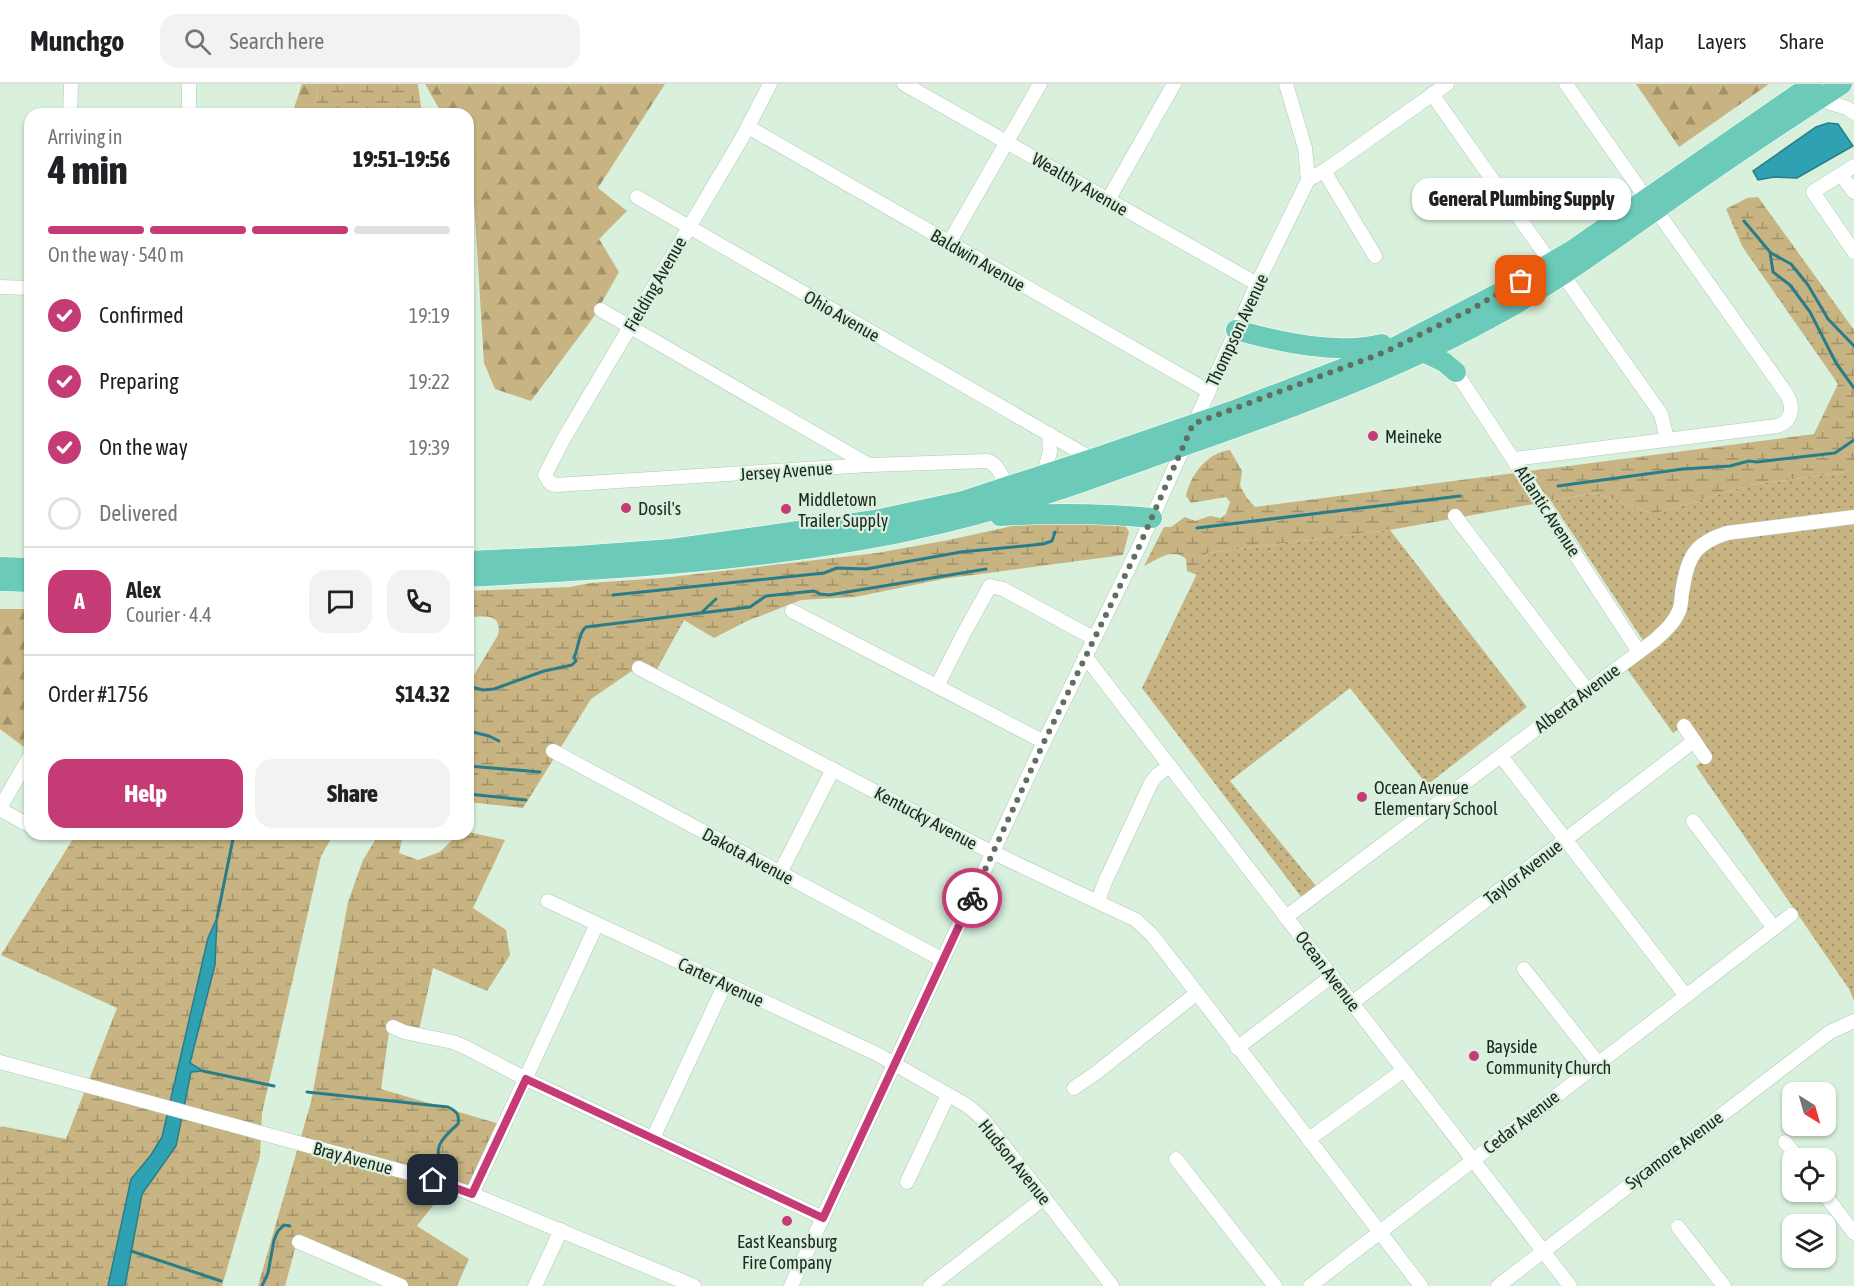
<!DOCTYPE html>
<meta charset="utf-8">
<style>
body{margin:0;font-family:"Asap Condensed",sans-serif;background:#f2f2f2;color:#202124;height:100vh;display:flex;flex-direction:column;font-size:22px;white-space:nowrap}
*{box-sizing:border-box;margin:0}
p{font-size:20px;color:#757577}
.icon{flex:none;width:33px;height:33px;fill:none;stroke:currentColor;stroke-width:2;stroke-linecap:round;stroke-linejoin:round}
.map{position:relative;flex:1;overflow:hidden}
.sheet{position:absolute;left:24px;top:24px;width:450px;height:732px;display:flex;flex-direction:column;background:#fff;border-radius:18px;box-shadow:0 2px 4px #0004}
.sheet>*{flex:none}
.needle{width:39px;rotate:143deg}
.fabs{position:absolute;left:1782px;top:998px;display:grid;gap:12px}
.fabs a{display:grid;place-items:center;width:54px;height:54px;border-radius:12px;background:#fff;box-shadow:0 2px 4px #0004;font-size:30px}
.pin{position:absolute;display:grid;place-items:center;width:51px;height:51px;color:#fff;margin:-26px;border-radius:12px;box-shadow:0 3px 9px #0006}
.courier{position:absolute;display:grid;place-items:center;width:60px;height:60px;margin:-30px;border:4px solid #c53b75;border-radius:50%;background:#fff;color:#222;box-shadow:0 2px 8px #0007}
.bubble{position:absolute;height:42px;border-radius:18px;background:#fff;box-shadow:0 2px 4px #0004;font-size:20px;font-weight:800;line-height:42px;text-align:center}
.headline em{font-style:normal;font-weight:800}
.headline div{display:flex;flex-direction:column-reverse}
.headline{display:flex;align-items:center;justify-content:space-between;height:102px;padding:0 24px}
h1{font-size:39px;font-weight:800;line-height:45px}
.bar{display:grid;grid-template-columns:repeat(4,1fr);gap:9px 6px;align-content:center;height:72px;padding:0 24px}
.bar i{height:8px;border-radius:4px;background:#e0e0e0}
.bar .current{background:#c53b75}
.bar p{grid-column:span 4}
.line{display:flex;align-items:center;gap:15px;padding:0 24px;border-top:2px solid #e0e0e0}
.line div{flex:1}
.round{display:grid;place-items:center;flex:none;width:63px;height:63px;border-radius:18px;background:#f2f2f2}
ol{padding:0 24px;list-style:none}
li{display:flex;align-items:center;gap:18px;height:66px}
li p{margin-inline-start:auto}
li .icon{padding:6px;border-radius:50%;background:#c53b75;color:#fff;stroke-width:4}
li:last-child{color:#757577}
li i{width:33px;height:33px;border:3px solid #e0e0e0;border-radius:50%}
.cta{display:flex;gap:12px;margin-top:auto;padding:12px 24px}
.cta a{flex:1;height:69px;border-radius:18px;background:#c53b75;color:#fff;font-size:24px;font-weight:800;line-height:69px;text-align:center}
.cta a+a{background:#f2f2f2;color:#202124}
header{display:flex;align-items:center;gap:36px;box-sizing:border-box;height:84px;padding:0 30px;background:#fff;border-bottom:2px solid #e0e0e0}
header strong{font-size:28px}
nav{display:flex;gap:33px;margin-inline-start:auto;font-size:21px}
.search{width:420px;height:54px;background:#f2f2f2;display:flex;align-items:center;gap:15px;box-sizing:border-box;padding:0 21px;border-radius:18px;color:#757577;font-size:22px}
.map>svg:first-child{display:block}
</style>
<header>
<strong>Munchgo</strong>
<div class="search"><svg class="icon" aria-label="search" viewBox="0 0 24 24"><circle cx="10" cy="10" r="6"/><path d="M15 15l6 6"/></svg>Search here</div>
<nav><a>Map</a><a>Layers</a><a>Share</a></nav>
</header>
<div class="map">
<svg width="1854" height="1202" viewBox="0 0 1854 1202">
<defs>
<pattern id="forest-firs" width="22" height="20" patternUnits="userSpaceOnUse" patternTransform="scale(1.5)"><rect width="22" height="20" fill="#c7b482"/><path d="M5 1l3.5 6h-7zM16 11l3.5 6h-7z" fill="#a1926a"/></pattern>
<pattern id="wetland-marsh" width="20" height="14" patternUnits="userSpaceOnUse" patternTransform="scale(1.5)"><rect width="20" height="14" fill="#c7b482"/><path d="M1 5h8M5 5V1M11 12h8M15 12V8" fill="none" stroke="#a1926a"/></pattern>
<pattern id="park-dots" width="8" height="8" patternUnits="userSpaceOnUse" patternTransform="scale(1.5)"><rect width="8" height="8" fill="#c7b482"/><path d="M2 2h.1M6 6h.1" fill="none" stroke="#a1926a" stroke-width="1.8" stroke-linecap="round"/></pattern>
</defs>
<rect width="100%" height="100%" fill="#d9f0dd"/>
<g fill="url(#forest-firs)">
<polygon points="302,0 318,0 314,30 292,30"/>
<polygon points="425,0 665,0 598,104 627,127 599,155 619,188 593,234 531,317 495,305 484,279 472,84 468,77 468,30 442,30"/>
<polygon points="1636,0 1769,0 1679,63"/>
<polygon points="0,525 30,525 30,663 28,666 0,645"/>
</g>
<g fill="url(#wetland-marsh)">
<polygon points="318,0 418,0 422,30 314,30"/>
<path d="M 1758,113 L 1854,246 L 1854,387 L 1750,401 L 1654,430 L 1594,409 L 1390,446 L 1207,469 L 1197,491 L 1187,487 L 1186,475 C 1173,463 1157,475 1144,482 L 1164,443 L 1171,443 L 1185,433 L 1195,437 L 1210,432 L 1221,434 L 1226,430 L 1230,418 L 1226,413 L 1191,419 L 1186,412 C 1190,391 1208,368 1230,366 L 1242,387 L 1240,402 L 1247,414 L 1255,423 L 1814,350 L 1838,300 L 1742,162 L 1726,125 L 1747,114 Z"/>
<path d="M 1116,438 L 1125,441 L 1129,448 L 1123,471 L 943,495 L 855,513 L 801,516 L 747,537 L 714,554 L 684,536 L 656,587 L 642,580 L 591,615 L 523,724 L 468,718 L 468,601 L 498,551 C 503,529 483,531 468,534 L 468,507 L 570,503 L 590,499 L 662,494 L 877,469 L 949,456 L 1021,440 Z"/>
<polygon points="468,748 505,756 473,824 506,846 510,871 487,907 433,884 419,946 390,941 381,1005 503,1041 472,1112 448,1102 417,1142 469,1175 457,1202 394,1202 296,1161 285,1202 258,1202 311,1018 348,818 363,776 379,750 403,750 399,769 418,776 440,768 458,750 468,750"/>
<polygon points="76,750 334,750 321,772 262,1029 260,1072 222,1202 125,1202 142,1110 176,1062 191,988 202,987 190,980 215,881 217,835 208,854 162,1053 151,1071 131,1095 108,1202 0,1202 0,1044 1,1042 66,1055 117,924 1,871"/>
</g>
<g fill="url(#park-dots)">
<polygon points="1854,387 1854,917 1849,905 1696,682 1710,672 1688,639 1673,649 1627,585 1650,567 1551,417 1594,409 1654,430 1750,401"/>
<polygon points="1390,446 1527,623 1427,701 1350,604 1230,697 1321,808 1306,819 1142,604 1207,469"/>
</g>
<g fill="#2ea1b3" stroke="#2a7d88" stroke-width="1.5">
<polygon points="1828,39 1838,40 1853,62 1797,94 1774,93 1758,96 1753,87 1816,43"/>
<polygon points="217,834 215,881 190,979 203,987 191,988 176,1062 142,1110 125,1202 108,1202 131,1095 151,1071 162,1053 208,854"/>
</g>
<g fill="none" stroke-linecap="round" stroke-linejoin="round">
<g stroke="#2a7d88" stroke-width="3">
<polyline points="1744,137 1770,168 1773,188 1790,201 1810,228 1836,279 1854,304"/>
<polyline points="1771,169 1791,180 1808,201 1828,235 1854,262"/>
<polyline points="1558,402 1683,385 1730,382 1749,377 1757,378 1835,369 1854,356"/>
<polyline points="1197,444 1460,412"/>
<polyline points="613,511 824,489 837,484 866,485 961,468 1043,460 1052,457 1055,448"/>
<polyline points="702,528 716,515"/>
<path d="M 468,602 L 483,606 L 494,605 L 544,587 L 572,581 L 576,577 L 574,573 C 579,564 578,549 586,543 L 750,523 L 766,512 L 814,507 L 820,510 L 829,511 L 986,485"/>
<polyline points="468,612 473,604"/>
<polyline points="468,647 489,652 499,657"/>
<polyline points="468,682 540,688"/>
<polyline points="468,710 526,716"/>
<polyline points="217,834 234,750"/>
<polyline points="203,987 274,1002"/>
<path d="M 307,1008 L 448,1023 C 456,1027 460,1030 458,1040 C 443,1053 427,1068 449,1085"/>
<polyline points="131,1167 221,1197"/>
<polyline points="262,1202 268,1189 274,1156 278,1147 284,1141 290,1142"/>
</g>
<g stroke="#b0c7b4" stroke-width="15">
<g id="minor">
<polyline points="189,0 189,22"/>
<path d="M 770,0 L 742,54 L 563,356 L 545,391 L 550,399 L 556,401 L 869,381 L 987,377 C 998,379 1002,393 1007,403"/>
<polyline points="904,0 1257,200"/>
<polyline points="1286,0 1305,64 1308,96"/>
<polyline points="1566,0 1646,114"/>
<polyline points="1432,10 1551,179"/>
<polyline points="1818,15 1847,24 1854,29"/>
<polyline points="70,30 71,0"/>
<polyline points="748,43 1208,307"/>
<polyline points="1854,82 1813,108 1854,168"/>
<polyline points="1324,87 1375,172"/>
<polyline points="1841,91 1854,108"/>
<polyline points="637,113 1092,375"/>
<polyline points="1108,116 1174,0"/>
<polyline points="949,159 1040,0"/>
<polyline points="1563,191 1661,330 1667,355"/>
<polyline points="0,203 30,204"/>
<polyline points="601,226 869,381"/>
<polyline points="1456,288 1639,568"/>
<path d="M 1514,375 L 1777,342 C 1793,337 1794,322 1786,309 L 1656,126"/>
<polyline points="1043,391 1050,368 1049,350"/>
<polyline points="1455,432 1587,606"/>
<polyline points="792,527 1044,658"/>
<polyline points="1085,572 1570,1202"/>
<polyline points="639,584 977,761 1136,836 1152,851 1197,909 1421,1202"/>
<polyline points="937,602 964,549 990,502 1003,505 1093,554"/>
<polyline points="1684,642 1705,673"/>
<polyline points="553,667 943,876"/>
<polyline points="1501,672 1686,912"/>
<polyline points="0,724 30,672"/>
<polyline points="0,725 30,742"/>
<polyline points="1693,737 1774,844"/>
<polyline points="780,789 833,685"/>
<polyline points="548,817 877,970 968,1022 984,1036 1112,1202"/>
<polyline points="1098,817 1105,798 1151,699 1157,691 1170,682"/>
<path d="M 1286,833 L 1655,556 C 1665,547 1674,539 1679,527 C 1682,519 1681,511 1683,503 C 1688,471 1696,459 1727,449 L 1854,433"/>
<polyline points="1524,885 1598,979"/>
<polyline points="1352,919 1694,657"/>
<polyline points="393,943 404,948 453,958 465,963 526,995 823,1134"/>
<polyline points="1237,964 1332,892"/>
<polyline points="0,978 420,1092 472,1110 694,1202"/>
<polyline points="1074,1004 1096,989 1197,909"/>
<polyline points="653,1054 725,900"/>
<polyline points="1309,1055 1404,986"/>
<polyline points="1785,1058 1798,1074"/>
<polyline points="1176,1075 1275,1202"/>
<polyline points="907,1098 948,1011"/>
<polyline points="1822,1107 1854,1149"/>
<polyline points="472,1110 597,840"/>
<polyline points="1678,1143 1724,1202"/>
<polyline points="299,1158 401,1202"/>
<polyline points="535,1202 561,1146"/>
<polyline points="791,1202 1044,658 1138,465 1257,200 1308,96 1327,85 1447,0"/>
<polyline points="930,1202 1044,1114"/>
<polyline points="1310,1202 1791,831"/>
<polyline points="1498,1202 1830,948 1854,937"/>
</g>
</g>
<g stroke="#fff" stroke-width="21">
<g id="highway">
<path d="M 1236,246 C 1280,258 1336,271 1382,260"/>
<polyline points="1425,269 1444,278 1456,288"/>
<path d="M 1000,432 C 1051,429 1101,429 1152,434"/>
<polyline points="468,477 577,472 671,465 875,436 963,417 1092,375 1232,327 1385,268 1506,205 1571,167 1812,0"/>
<polyline points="0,483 30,484"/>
<path d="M 468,493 C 599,486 732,479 862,456 C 931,444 998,426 1065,404 C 1093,395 1121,384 1149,374 C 1271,332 1394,289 1507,225 C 1559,196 1607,160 1656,126 C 1717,82 1779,41 1842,0"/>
<polyline points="0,497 30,498"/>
</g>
</g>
<use href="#minor" stroke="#fff" stroke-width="14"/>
<use href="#highway" stroke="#6bcab8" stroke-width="20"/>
</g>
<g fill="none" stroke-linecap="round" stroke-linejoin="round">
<polyline stroke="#616f63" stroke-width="6" stroke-dasharray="0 10.8" points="972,814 1044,658 1138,465 1193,340 1385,268 1470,226 1521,197"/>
<polyline stroke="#c53b75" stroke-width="8" points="433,1096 472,1110 526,995 823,1134 972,814"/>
</g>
<g fill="#c53b75" stroke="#d9f0dd" stroke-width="2">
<circle cx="1373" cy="352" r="6"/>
<circle cx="626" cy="424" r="6"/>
<circle cx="786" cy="425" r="6"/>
<circle cx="1362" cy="713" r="6"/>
<circle cx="1474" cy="972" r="6"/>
<circle cx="787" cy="1137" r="6"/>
</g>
<g text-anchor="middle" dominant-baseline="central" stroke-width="4.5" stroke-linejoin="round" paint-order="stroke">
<g font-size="18" fill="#202922" stroke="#d9f0dd">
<text transform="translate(1080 100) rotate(30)">Wealthy Avenue</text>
<text transform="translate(978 176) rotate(30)">Baldwin Avenue</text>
<text transform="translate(655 200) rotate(-60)">Fielding Avenue</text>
<text transform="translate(842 232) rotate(30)">Ohio Avenue</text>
<text transform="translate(1237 246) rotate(-65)">Thompson Avenue</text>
<text transform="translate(786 387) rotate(-4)">Jersey Avenue</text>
<text transform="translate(1548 427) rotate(57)">Atlantic Avenue</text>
<text transform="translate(1577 614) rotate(-37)">Alberta Avenue</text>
<text transform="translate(926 734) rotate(28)">Kentucky Avenue</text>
<text transform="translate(748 772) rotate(28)">Dakota Avenue</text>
<text transform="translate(1523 788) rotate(-38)">Taylor Avenue</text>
<text transform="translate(1328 887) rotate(53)">Ocean Avenue</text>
<text transform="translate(721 898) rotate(25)">Carter Avenue</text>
<text transform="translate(1521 1038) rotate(-38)">Cedar Avenue</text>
<text transform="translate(1674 1066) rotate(-37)">Sycamore Avenue</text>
<text transform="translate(353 1074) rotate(15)">Bray Avenue</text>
<text transform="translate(1015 1078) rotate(51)">Hudson Avenue</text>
</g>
<g font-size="18" fill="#202922" stroke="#d9f0dd" text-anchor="start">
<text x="1385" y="352">Meineke</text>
<text x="798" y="415">Middletown<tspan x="798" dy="21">Trailer Supply</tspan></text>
<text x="638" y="424">Dosil's</text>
<text x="1374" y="703">Ocean Avenue<tspan x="1374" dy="21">Elementary School</tspan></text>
<text x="1486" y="962">Bayside<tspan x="1486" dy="21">Community Church</tspan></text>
<text x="787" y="1157" text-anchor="middle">East Keansburg<tspan x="787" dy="21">Fire Company</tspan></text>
</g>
</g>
</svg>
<div class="fabs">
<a><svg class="needle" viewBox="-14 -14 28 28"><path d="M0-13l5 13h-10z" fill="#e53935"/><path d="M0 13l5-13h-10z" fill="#757577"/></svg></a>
<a><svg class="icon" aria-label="locate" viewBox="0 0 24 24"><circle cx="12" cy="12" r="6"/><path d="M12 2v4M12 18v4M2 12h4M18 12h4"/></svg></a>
<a><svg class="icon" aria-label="layers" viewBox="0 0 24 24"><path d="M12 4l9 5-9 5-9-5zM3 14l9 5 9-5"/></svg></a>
</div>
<div class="pin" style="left:1521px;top:197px;background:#ea580c"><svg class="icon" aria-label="bag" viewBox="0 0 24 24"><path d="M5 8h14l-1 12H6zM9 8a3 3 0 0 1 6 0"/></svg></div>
<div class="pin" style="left:433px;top:1096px;background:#1f2937"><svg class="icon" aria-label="home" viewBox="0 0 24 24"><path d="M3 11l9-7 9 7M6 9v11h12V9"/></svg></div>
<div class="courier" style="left:972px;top:814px"><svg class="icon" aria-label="bike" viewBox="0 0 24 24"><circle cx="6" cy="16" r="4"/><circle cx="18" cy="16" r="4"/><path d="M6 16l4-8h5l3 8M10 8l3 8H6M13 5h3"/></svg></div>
<div class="bubble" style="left:1412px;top:94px;width:219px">General Plumbing Supply</div>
<section class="sheet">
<div class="headline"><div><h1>4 min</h1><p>Arriving in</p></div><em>19:51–19:56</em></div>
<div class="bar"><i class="current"></i><i class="current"></i><i class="current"></i><i></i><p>On the way · 540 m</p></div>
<ol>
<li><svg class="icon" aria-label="check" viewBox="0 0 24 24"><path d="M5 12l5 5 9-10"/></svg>Confirmed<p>19:19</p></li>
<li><svg class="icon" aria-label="check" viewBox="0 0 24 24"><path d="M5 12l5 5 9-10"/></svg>Preparing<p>19:22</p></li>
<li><svg class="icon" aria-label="check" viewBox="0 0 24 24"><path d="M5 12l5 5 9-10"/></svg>On the way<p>19:39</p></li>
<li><i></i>Delivered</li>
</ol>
<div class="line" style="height:108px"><b class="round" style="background:#c53b75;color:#fff">A</b><div><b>Alex</b><p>Courier · 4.4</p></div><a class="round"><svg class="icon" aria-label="chat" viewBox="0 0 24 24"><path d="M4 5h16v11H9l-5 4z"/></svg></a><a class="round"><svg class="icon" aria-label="phone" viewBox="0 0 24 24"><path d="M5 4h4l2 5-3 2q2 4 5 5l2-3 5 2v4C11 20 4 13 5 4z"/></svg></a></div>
<div class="line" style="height:78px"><div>Order #1756</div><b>$14.32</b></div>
<div class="cta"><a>Help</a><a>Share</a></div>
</section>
</div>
